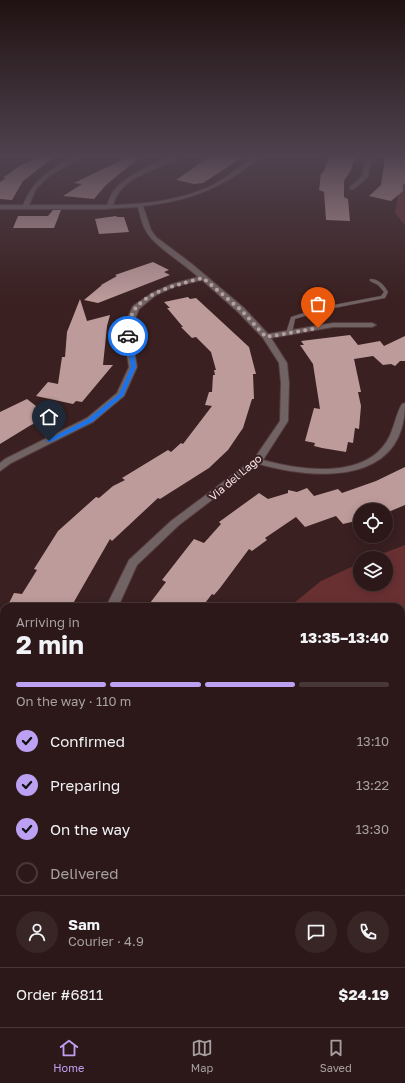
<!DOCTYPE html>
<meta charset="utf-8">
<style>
body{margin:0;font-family:"Golos Text",sans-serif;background:#382525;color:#f1f3f6;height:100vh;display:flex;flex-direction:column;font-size:15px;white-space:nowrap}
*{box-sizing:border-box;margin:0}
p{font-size:13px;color:#a6a0a2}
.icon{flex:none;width:22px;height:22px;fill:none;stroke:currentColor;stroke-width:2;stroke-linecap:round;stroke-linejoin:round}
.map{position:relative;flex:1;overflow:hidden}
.drawer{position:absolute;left:0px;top:603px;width:405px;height:424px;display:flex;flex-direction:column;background:#2c1818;border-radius:12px 12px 0 0;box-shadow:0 2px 10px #0003,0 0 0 1px #483737}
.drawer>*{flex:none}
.fabs{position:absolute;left:353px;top:503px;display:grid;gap:8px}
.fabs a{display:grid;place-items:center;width:40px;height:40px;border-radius:50%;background:#2c1818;box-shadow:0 2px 10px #0003,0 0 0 1px #483737;font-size:20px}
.pin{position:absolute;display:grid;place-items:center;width:34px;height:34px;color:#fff;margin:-41px -17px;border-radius:50% 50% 50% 0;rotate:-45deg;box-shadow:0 0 4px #0007}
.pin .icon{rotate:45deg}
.courier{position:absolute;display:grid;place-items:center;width:40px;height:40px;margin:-20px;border:3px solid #1a73e8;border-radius:50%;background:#fff;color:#222;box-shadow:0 1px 5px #0007}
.headline em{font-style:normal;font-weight:700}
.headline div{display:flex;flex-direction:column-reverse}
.headline{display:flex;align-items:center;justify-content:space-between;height:68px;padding:0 16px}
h1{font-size:26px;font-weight:700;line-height:30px}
.bar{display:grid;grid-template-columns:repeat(4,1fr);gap:6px 4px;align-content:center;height:48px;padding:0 16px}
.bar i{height:5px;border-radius:3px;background:#483737}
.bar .active{background:#bca0f2}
.bar p{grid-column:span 4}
.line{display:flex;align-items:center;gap:10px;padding:0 16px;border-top:1px solid #483737}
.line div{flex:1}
.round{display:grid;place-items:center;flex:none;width:42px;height:42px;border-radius:21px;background:#382525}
ol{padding:0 16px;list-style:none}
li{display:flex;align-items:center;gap:12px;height:44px}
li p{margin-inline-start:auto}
li .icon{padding:4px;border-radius:50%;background:#bca0f2;color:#111;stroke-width:4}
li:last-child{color:#a6a0a2}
li i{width:22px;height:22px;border:2px solid #483737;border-radius:50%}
.dock{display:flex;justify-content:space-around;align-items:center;height:56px;border-top:1px solid #483737;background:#2c1818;font-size:11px;color:#a6a0a2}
.dock a{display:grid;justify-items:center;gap:2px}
.dock .active{color:#bca0f2}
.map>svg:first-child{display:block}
</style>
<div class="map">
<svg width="405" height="1027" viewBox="0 0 405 1027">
<rect width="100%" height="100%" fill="#3a2020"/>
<g fill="#693032">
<polygon points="405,157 405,225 395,213"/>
<polygon points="405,545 405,1027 292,1027 292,1023 401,1023 401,607 289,607 321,581 360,563 360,584 386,584 386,558 371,558"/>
</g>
<g fill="#bd9b9b">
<polygon points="40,157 54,157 23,181 12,200 0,199 0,182 6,178 3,178 19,166"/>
<polygon points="128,157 140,157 106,185 94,199 63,196 82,184 74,183"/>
<polygon points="209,157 243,157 203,183 194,184 176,180"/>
<polygon points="329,157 355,157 351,170 344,181 344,197 348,199 350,221 326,220 324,192 319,190 321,173 323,173"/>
<polygon points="385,157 405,157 405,185 403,184 403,191 391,201 369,196 381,185"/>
<polygon points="53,210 61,210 54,228 13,228 18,216 48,216"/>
<polygon points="116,216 117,217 124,217 129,232 99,234 95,219"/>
<polygon points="153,262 169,270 164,272 170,275 98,303 84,300 102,285 101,285 117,276 115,275"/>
<polygon points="188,297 190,299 196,298 249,347 256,374 253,374 254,399 252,399 243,428 228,450 209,468 160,499 158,498 112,541 110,539 71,607 7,607 14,593 22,594 37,570 34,569 58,531 96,497 99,498 113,486 125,480 122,478 168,450 171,452 181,443 183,444 212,406 205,405 209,392 212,392 213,375 215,375 214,370 216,370 211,352 196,337 192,338 181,327 183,327 167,308 170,308 164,302"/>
<polygon points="80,299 87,321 110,315 107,326 103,365 113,365 82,402 76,401 73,404 36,396 48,382 58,384 62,357 65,357 67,332"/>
<polygon points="350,335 358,345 380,341 384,346 405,336 405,361 400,361 395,366 391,364 383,365 373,356 354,359 361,392 358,392 361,406 359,429 355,428 353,443 348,442 346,452 322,448 314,446 315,443 305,441 314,408 320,409 313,364 300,345 304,345 301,341"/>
<polygon points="27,399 50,417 31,425 0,444 0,412"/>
<polygon points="405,467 405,505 386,513 386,510 360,510 360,520 343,524 336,516 305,527 296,517 265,538 267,540 252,551 249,549 220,588 214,595 212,594 202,607 147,607 166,582 162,580 194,539 204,543 221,524 219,522 259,493 268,499 288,493 288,490 297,492 307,488 314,496 338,489 342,493 376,481"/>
</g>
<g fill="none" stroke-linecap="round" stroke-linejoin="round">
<g stroke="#553c3c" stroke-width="1">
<path id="lane" d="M 370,279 C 379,279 384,285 388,292 L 385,298 L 324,310 L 295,319 L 292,333 L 289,335 L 286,333 L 291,317 L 323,307 L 381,296 L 384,292 L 378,285 L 370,281 Z"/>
</g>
<g stroke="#553c3c" stroke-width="2">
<g id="street">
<path d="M 75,157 L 81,157 L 48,177 L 36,189 L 29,205 L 107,205 C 109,199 111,194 115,189 C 126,176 162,157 178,157 C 156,173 122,174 113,205 C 144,204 175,201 204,189 C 223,182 236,168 253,158 C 255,157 256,157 258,157 L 256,161 C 220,189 188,201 143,206 L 151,230 L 156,237 L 192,264 L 244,308 L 268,334 L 333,323 L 372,323 L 376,325 L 372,327 L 333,327 L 271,338 L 287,363 L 289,383 L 288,421 L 263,460 C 299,470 363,480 387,441 C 394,430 395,416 402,404 L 405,403 C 405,486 315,480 259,464 L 179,525 L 137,565 L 118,607 L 106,607 L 129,560 L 171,521 L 254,459 L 280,421 L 281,383 L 279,363 L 263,338 L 238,312 L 202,280 L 176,286 L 156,295 L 139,309 L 133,324 L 132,337 L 137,367 L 124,396 L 93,422 L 11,463 L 0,471 L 0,463 L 5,459 L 87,418 L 117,393 L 129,367 L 124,337 L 125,324 L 133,306 L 152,293 L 172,284 L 198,277 C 184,263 155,247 146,231 C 142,224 140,215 138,207 L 104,209 L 0,209 L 0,205 L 23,205 C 33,180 51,168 75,157 Z"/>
<polygon points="366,157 372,157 368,177 354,189 350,189 350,187 362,176"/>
<polygon points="4,937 4,953 0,954 0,938"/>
<rect x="117" y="1023" width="16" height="4"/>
</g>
</g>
<use href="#lane" fill="#716363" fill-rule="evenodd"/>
<use href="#street" fill="#716363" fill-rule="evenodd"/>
</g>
<linearGradient id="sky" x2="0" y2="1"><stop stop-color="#201212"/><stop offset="0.52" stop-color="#4f424e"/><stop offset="1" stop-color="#4f424e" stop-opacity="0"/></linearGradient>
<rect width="405" height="301" fill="url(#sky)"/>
<polygon fill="#1a73e8" points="128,334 131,336 136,367 123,396 92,422 51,442 47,442 47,440 88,419 119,394 131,367 126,336"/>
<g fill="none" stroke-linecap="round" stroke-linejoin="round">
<path stroke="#b6a0a0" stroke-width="4" stroke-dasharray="0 7.2" d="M 128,336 C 129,327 130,316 135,309 C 148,291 183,283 203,278 L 241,310 L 266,337 L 318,328"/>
</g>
<g text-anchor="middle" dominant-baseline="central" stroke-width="4" stroke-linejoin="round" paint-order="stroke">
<g font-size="11" fill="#f8e5e5" stroke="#3a2020">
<text transform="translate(235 477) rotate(-40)">Via del Lago</text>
</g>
</g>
</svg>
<div class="fabs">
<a><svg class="icon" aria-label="locate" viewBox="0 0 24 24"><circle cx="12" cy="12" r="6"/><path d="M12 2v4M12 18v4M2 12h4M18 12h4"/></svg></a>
<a><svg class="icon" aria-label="layers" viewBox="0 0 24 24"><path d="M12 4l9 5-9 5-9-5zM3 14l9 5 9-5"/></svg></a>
</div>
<div class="pin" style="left:318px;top:328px;background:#ea580c"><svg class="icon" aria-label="bag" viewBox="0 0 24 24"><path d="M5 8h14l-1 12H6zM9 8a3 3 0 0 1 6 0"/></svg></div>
<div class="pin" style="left:49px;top:441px;background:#1f2937"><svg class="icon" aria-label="home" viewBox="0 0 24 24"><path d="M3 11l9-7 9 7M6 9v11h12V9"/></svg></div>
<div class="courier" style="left:128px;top:336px"><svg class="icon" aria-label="car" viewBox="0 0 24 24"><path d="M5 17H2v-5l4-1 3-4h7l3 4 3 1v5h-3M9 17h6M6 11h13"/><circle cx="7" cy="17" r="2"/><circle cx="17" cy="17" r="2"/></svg></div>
<section class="drawer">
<div class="headline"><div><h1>2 min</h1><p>Arriving in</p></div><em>13:35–13:40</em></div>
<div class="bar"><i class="active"></i><i class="active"></i><i class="active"></i><i></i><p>On the way · 110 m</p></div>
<ol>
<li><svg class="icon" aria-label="check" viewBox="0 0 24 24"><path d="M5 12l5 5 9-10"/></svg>Confirmed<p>13:10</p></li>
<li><svg class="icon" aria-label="check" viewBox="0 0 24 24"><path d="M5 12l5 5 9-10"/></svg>Preparing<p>13:22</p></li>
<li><svg class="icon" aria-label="check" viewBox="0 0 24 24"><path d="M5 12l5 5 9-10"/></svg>On the way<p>13:30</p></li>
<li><i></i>Delivered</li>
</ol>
<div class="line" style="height:72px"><a class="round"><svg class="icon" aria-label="person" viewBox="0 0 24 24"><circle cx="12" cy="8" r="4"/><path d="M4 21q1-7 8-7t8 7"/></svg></a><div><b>Sam</b><p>Courier · 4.9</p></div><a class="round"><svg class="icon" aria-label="chat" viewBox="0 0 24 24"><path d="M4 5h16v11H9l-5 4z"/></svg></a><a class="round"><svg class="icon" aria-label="phone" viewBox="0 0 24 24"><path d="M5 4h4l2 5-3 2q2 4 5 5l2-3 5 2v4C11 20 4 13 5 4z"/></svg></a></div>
<div class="line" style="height:52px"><div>Order #6811</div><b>$24.19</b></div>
</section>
</div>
<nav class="dock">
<a class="active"><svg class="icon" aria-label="home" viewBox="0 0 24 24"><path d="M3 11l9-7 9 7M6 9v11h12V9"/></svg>Home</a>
<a><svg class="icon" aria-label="map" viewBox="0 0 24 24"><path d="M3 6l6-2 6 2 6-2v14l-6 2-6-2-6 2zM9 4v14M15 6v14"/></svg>Map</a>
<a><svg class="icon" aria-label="saved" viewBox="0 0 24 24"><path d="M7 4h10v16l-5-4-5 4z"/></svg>Saved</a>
</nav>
